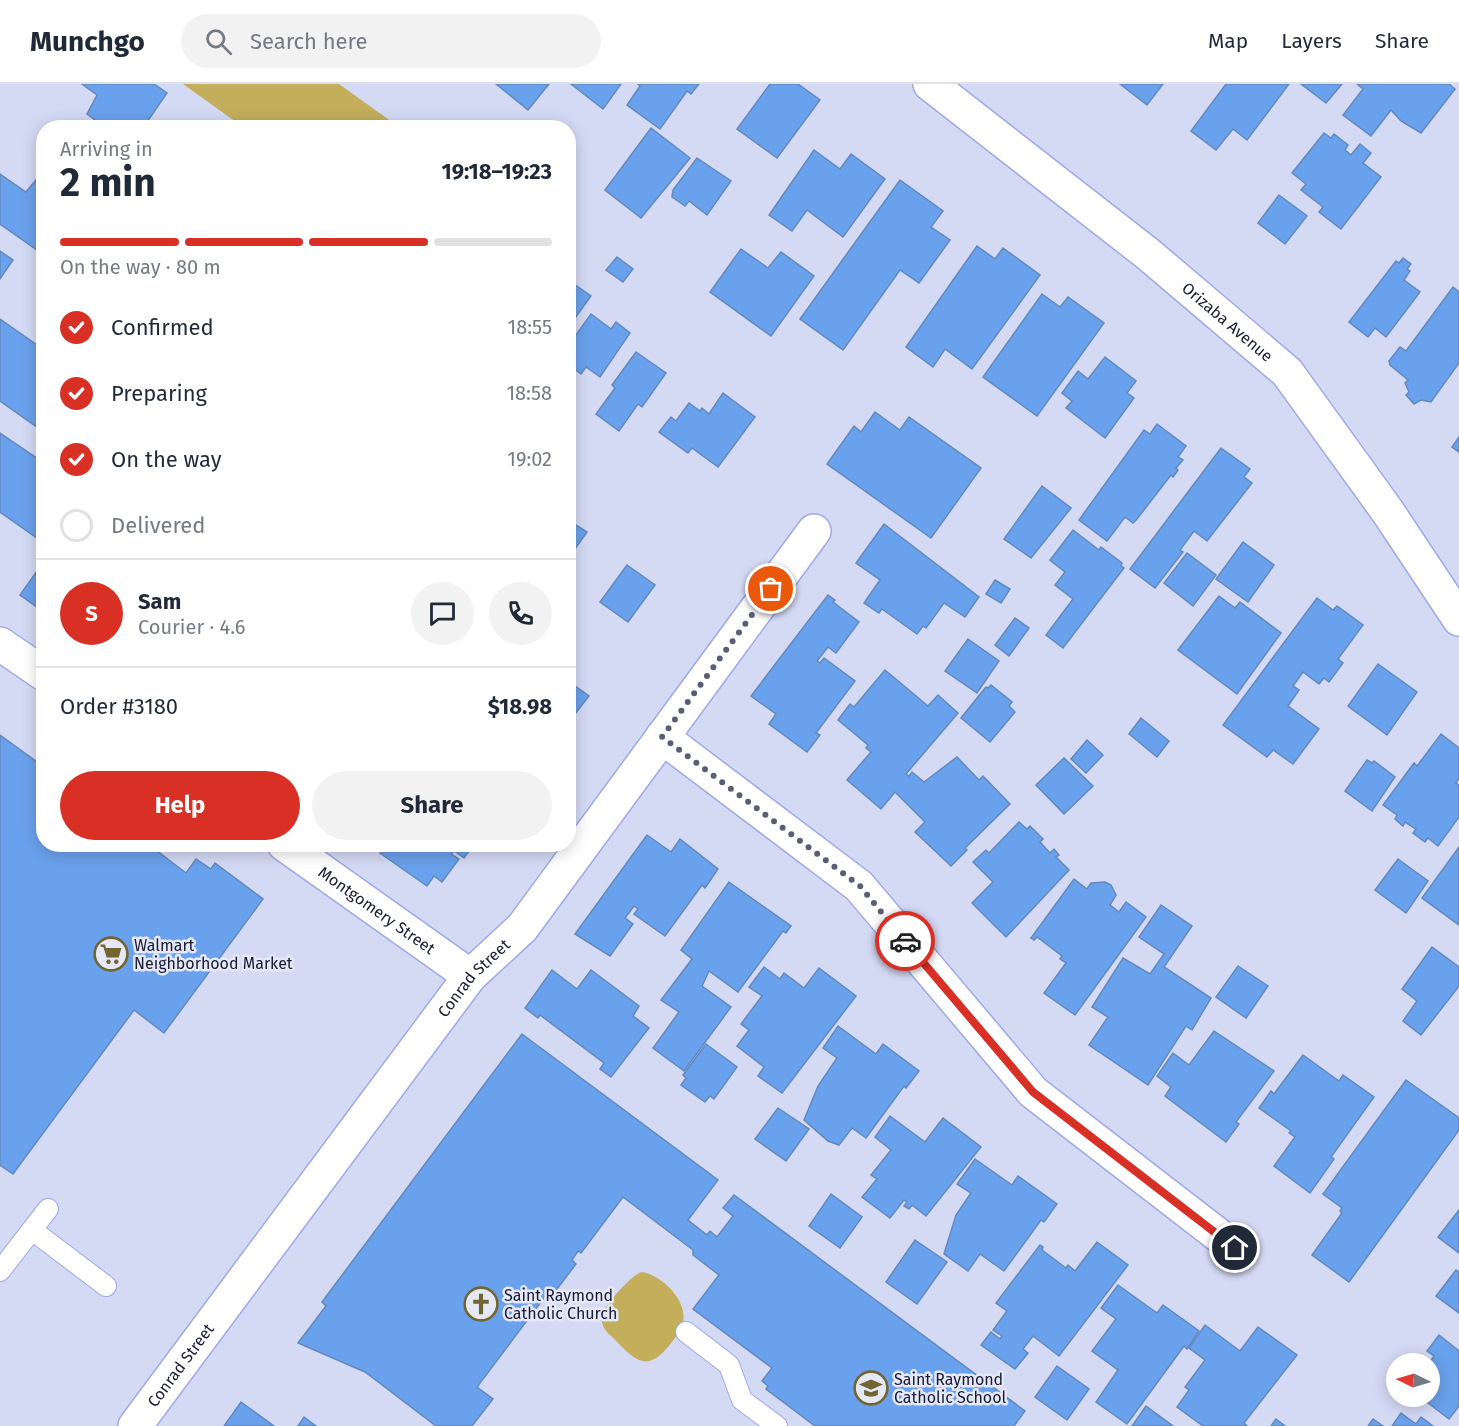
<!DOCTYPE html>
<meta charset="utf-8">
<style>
body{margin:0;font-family:"Fira Sans",sans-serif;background:#f2f2f3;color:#1f2937;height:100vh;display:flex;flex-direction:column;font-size:22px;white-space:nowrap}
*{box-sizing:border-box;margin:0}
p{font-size:20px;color:#747a83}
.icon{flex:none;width:33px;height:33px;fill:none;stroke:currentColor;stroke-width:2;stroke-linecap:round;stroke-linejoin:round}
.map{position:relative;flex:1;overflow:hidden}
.drawer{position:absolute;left:36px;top:36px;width:540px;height:732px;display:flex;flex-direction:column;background:#fff;border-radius:24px;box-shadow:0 3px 15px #0003}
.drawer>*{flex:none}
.needle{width:39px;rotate:275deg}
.buttons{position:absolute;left:1386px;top:1269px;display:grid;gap:12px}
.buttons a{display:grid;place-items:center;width:54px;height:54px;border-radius:50%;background:#fff;box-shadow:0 3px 15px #0003;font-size:30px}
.pin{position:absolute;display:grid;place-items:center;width:51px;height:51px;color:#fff;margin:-26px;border:3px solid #fff;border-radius:50%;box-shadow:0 2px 6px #0007}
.courier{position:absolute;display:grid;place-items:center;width:60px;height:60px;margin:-30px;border:4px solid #d93025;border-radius:50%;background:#fff;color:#222;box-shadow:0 2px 8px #0007}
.overview em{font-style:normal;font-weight:700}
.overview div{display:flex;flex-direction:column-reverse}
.overview{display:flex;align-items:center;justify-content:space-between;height:102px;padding:0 24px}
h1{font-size:39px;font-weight:700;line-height:45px}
.bar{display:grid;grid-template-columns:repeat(4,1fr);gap:9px 6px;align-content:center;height:72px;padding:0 24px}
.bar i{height:8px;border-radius:4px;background:#e0e1e3}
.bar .current{background:#d93025}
.bar p{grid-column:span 4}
.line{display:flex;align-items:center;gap:15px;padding:0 24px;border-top:2px solid #e0e1e3}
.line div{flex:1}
.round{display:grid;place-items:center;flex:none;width:63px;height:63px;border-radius:32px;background:#f2f2f3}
ol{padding:0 24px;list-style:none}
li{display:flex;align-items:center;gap:18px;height:66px}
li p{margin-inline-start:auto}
li .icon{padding:6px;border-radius:50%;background:#d93025;color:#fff;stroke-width:4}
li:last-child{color:#747a83}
li i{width:33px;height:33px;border:3px solid #e0e1e3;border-radius:50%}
.button{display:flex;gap:12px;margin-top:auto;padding:12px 24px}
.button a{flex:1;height:69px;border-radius:36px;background:#d93025;color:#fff;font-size:24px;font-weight:700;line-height:69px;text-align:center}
.button a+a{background:#f2f2f3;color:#1f2937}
header{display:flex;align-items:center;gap:36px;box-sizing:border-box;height:84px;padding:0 30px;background:#fff;border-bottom:2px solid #e0e1e3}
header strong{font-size:28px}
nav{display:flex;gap:33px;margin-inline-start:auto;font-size:21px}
.search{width:420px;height:54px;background:#f2f2f3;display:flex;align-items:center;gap:15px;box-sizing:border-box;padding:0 21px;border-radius:33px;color:#747a83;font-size:22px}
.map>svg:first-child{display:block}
</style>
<header>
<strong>Munchgo</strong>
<div class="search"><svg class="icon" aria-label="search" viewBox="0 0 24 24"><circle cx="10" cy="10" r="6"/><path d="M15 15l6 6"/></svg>Search here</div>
<nav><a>Map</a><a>Layers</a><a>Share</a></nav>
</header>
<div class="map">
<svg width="1459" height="1342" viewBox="0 0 1459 1342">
<rect width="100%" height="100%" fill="#d4daf4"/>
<g fill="#c2ae5b">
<polygon points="183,0 339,0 399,43 243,43"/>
<path d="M 642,1188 C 662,1191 691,1219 682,1242 C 676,1254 658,1281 643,1277 C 631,1275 619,1259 610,1251 C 604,1246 601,1240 602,1231 C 604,1222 633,1189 642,1188 Z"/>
</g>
<g fill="#6aa1ec" stroke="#6289be" stroke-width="1.5">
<polygon points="82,0 154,0 167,9 143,44 106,44 87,30 97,11"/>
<polygon points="496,0 549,0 528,26"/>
<polygon points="571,0 621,0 603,25"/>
<polygon points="638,0 699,0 691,10 687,7 660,45 627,21 640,2"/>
<polygon points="770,0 798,0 820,16 777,74 737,45"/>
<polygon points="1120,0 1163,0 1147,21"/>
<polygon points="1226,0 1289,0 1247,56 1233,45 1216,66 1191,47"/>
<polygon points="1301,0 1342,0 1326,19"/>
<polygon points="1357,0 1449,0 1455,5 1421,49 1401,37 1391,26 1371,52 1343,31 1363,5"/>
<polygon points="651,44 690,74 641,134 605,106"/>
<polygon points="1324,49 1331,54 1334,50 1348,61 1345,66 1351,71 1360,60 1371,69 1363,79 1381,93 1341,145 1319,128 1323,123 1301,106 1306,100 1292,89"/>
<polygon points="814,66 840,85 851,70 885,95 843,153 807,126 792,147 769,131"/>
<polygon points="697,74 731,97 707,131 689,117 685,122 672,113 673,106"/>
<polygon points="0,90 26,108 40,91 44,94 44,171 0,140"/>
<polygon points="900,96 943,127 931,143 950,156 919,199 900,186 843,266 800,235"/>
<polygon points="1279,111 1307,132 1285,160 1258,139"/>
<polygon points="977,162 995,175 1003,164 1040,191 972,285 945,265 933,283 906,263"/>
<polygon points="741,165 768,184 781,168 814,192 771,252 710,208"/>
<polygon points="0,167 13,176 0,195"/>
<polygon points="617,173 633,185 623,198 606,186"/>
<polygon points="1403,174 1411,180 1407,185 1410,187 1404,196 1420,208 1386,253 1375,244 1368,253 1349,238 1396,177 1399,179"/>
<polygon points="568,196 591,212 568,244"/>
<polygon points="1453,203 1459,208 1459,279 1431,318 1421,316 1414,320 1406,311 1409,308 1405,299 1408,296 1390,281 1389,277 1400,263 1406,267"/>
<polygon points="1042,210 1060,223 1068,213 1104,239 1037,332 983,293"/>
<polygon points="591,230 611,245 616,238 630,249 600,293 586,283 581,290 568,280 568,262"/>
<polygon points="0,235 44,266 44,348 0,317"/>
<polygon points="636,268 666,289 642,323 638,320 619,347 596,330 615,304 612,301"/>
<polygon points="1105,273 1136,297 1127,309 1134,314 1105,354 1066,324 1072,317 1062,309 1078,287 1088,295"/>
<polygon points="723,309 755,333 718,383 692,364 688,369 659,348 671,333 676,337 689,319 700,327 702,324 709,330"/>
<polygon points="875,328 900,346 909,333 981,384 931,454 827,380 854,342 861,348"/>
<polygon points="1157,340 1186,362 1178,373 1183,376 1176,384 1178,386 1173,393 1171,391 1137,435 1133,439 1125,433 1107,457 1079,436 1144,346 1150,350"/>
<polygon points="0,349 44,379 44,459 0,428"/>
<polygon points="1459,353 1459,368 1452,363"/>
<polygon points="1221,364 1250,385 1244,393 1252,399 1207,457 1194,447 1180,466 1183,468 1155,504 1130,485"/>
<polygon points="1042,402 1071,424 1031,474 1004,455"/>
<polygon points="568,436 587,448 568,475"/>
<polygon points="884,440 979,513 965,533 944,519 926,544 923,542 917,550 882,525 879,529 864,519 880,496 856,479"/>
<polygon points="1073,446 1099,466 1101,463 1122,479 1121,482 1124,484 1063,564 1046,551 1073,515 1055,501 1065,488 1050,476"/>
<polygon points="1243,458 1274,481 1248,518 1216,495"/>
<polygon points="1187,469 1216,491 1193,522 1164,499"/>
<polygon points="44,477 44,528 20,511"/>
<polygon points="627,481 655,501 628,538 600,518"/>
<polygon points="995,496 1010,505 1001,519 986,510"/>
<polygon points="828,511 835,516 833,518 859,538 836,569 828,563 817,577 820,579 824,574 855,597 816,649 820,651 807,668 769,640 776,630 751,612"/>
<polygon points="1219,512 1235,524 1240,518 1281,549 1237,610 1178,566"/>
<polygon points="1317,514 1333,526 1337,522 1363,541 1338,575 1343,579 1329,598 1324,594 1319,600 1303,588 1293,602 1299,606 1288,622 1319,645 1293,680 1273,666 1267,673 1223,641"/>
<polygon points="1015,534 1029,544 1009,572 995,561"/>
<polygon points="968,555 999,577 977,609 945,587"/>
<polygon points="1378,580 1417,608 1387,651 1348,622"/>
<polygon points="885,586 928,622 938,611 958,629 906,690 909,692 912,688 924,698 957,673 979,696 983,692 1010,720 965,764 967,766 951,782 915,748 925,738 895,708 881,725 847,696 871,668 866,664 868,661 838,636 850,620 854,623"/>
<polygon points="568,597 589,612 568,639"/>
<polygon points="991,601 1012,618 1009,622 1015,628 990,658 961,634 986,603 988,604"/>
<polygon points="1141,634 1169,657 1157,673 1129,650"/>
<polygon points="1441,650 1459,664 1459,694 1456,699 1459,701 1459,733 1438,762 1428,754 1425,758 1413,749 1416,745 1405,738 1403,742 1395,735 1397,731 1383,721 1414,679 1417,682"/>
<polygon points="0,651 44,683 44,760 148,760 186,789 196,775 211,785 215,779 263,815 164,949 134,926 13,1090 0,1081"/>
<polygon points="1087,656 1103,671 1086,689 1071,675"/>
<polygon points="1064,674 1093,702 1064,730 1036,701"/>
<polygon points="1367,676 1372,679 1374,677 1395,693 1372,727 1345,707"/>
<polygon points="1019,738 1027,745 1030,742 1043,755 1040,758 1050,769 1054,765 1059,771 1056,773 1069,786 1006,853 972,819 993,798 973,778 986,766 989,769"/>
<polygon points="647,751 671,768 680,755 718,785 705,804 702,801 665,852 634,830 638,825 634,822 625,834 633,840 610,872 575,850"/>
<polygon points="386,760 474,760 464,774 454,767 451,770 459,775 442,798 434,792 427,802 380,769"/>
<polygon points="1459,763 1459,841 1422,814"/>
<polygon points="1398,775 1428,797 1406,829 1375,806"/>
<polygon points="1074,795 1087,805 1091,799 1105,798 1111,801 1116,811 1110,821 1119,828 1126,818 1146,833 1075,931 1044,909 1066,879 1060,875 1062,872 1037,853 1034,856 1031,854"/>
<polygon points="729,798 791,842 786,849 783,847 738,908 709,887 702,902 731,923 684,987 653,964 679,928 661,916 692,875 681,866"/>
<polygon points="1161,821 1192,842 1164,883 1211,914 1192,946 1186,942 1148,1001 1089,961 1108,933 1092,923 1123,874 1150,890 1164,870 1139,853"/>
<polygon points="1432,863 1459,883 1459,902 1421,951 1403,937 1417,917 1402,905"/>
<polygon points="1238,882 1268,902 1246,934 1216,913"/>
<polygon points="764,883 780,895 784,889 804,904 819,884 856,912 782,1009 758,992 764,983 737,962 749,946 741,940 762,912 749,903"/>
<polygon points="552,886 577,905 591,886 639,922 633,932 649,944 611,993 600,985 604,979 540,931 538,934 525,924"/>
<polygon points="838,942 876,970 883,960 919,987 906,1004 904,1002 866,1054 852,1044 839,1061 828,1057 804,1036 818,1002 837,974 823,964"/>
<polygon points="1214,947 1274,987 1236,1038 1239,1040 1226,1058 1165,1012 1171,1003 1157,992 1173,969 1189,981"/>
<polygon points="522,950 718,1096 688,1136 707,1151 710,1147 717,1153 733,1132 723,1124 734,1111 1025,1327 1014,1342 815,1342 766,1305 768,1302 762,1297 772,1284 693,1225 719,1191 693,1171 693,1166 623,1113 581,1169 578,1167 572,1176 576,1180 551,1213 547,1210 477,1303 493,1315 472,1342 436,1342 365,1288 298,1259 326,1222 322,1218"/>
<polygon points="706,960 737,983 714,1015 710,1012 705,1018 681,1001 686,994 683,991"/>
<polygon points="1303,971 1339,997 1343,991 1374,1013 1331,1073 1334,1075 1310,1109 1274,1082 1295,1053 1289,1049 1291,1047 1259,1024 1271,1007 1274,1010"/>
<polygon points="1406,996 1459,1034 1459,1046 1349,1198 1312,1171 1342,1129 1340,1127 1342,1124 1323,1110"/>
<polygon points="778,1024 809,1045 786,1077 755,1055"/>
<polygon points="890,1032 925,1058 943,1034 981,1063 926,1132 912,1121 909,1125 904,1122 907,1118 904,1116 890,1134 862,1113 877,1095 871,1091 891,1066 875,1053"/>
<polygon points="975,1075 1012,1101 1018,1092 1057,1120 1044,1138 1041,1136 1004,1187 980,1170 968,1187 944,1170 956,1131 971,1109 957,1100"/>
<polygon points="831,1110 862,1133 840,1164 809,1142"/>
<polygon points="1459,1126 1459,1169 1438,1153"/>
<polygon points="915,1156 947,1178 917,1220 886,1198"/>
<polygon points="1097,1158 1128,1181 1059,1272 1033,1252 1023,1265 1028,1269 1015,1285 981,1261 991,1248 1000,1255 1002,1252 993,1246 1007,1227 996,1219 1040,1161 1043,1163 1042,1166 1066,1184 1068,1181 1075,1187"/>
<polygon points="1456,1186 1459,1188 1459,1229 1436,1212"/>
<polygon points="1118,1201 1157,1229 1163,1221 1199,1247 1187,1265 1184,1262 1127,1340 1096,1318 1118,1286 1092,1267 1116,1235 1101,1224"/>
<polygon points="1205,1241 1240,1267 1258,1243 1297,1271 1244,1339 1247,1342 1203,1342 1177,1323 1189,1306 1185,1303 1205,1276 1189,1264"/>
<polygon points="1439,1251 1459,1267 1459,1322 1449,1335 1419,1312 1430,1312 1430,1286 1434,1280 1430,1278 1434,1272 1427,1267"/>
<polygon points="1057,1282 1089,1305 1067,1336 1035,1313"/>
<polygon points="241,1318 274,1342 224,1342"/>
<polygon points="1146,1322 1173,1342 1132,1342"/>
<polygon points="1401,1329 1416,1340 1421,1333 1433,1342 1392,1342"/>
<polygon points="304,1333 316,1342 298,1342"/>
<polygon points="1276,1335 1285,1342 1271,1342"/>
<polygon points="1373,1335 1383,1342 1368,1342"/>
</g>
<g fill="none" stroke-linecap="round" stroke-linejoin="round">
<g stroke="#9ea9e8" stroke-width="22">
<g id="service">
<polyline points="32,1146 106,1202"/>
<polyline points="0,1187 48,1125"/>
<polyline points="686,1248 729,1281 742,1316 777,1342"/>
</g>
</g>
<g stroke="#9ea9e8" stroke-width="36">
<g id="minor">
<path id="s1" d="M 930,0 L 1148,170 L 1287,288 L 1388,428 L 1459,535"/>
<polyline points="0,560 44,590"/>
<polyline points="662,653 859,802 1033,1008 1235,1164"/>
<path id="s2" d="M 284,760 L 470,892"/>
<path id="s3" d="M 135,1342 L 470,892 L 522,844 L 814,447"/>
</g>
</g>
<use href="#service" stroke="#fff" stroke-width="20"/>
<use href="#minor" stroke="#fff" stroke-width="33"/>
</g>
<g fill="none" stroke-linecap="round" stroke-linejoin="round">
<polyline stroke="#595d76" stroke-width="6" stroke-dasharray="0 10.8" points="771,505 662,653 860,802 905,857"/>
<polyline stroke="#d93025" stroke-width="8" points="905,857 1033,1008 1235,1164"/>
</g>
<defs>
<g id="supermarket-ring" transform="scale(1.725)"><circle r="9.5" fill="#e5e8f5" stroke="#716532" stroke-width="1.5"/><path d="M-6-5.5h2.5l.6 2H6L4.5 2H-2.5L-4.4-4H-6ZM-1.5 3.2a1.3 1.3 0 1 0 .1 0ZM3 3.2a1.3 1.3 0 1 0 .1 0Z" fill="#716532"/></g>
<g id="church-ring" transform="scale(1.725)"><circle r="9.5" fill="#e5e8f5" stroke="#716532" stroke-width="1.5"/><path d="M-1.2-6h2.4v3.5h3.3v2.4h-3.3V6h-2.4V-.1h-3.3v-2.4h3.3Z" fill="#716532"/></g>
<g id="school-ring" transform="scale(1.725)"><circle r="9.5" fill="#e5e8f5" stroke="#716532" stroke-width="1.5"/><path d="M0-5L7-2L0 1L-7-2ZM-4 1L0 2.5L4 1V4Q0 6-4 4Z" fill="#716532"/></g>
</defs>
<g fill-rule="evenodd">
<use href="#supermarket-ring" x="111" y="870"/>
<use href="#church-ring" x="481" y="1220"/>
<use href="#school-ring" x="871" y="1304"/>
</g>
<g text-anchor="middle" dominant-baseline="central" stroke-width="5" stroke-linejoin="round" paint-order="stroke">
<g font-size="16" fill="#171a32" stroke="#e5e8f5">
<text stroke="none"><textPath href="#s1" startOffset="381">Orizaba Avenue</textPath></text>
<text stroke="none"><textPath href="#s2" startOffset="114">Montgomery Street</textPath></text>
<text stroke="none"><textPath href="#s3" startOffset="562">Conrad Street</textPath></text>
<text stroke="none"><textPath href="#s3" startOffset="76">Conrad Street</textPath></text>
</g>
<g font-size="16" fill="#171a32" stroke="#e5e8f5" text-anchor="start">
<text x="134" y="861">Walmart<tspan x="134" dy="18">Neighborhood Market</tspan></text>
<text x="504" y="1211">Saint Raymond<tspan x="504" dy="18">Catholic Church</tspan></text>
<text x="894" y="1295">Saint Raymond<tspan x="894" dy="18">Catholic School</tspan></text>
</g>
</g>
</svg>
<div class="buttons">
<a><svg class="needle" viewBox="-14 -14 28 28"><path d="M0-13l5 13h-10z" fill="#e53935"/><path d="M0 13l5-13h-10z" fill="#747a83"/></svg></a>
</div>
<div class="pin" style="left:771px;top:505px;background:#ea580c"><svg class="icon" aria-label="bag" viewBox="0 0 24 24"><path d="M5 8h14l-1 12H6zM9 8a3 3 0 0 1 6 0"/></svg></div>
<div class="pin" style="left:1235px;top:1164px;background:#1f2937"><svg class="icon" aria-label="home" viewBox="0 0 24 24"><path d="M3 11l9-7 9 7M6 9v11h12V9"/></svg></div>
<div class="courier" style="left:905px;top:857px"><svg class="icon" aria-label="car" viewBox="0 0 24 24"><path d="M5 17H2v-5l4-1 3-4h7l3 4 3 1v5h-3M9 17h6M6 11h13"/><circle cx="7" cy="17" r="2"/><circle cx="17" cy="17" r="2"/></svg></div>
<section class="drawer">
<div class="overview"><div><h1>2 min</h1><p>Arriving in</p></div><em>19:18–19:23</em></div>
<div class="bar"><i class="current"></i><i class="current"></i><i class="current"></i><i></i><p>On the way · 80 m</p></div>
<ol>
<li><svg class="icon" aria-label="check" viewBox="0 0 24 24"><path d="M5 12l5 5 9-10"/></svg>Confirmed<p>18:55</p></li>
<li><svg class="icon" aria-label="check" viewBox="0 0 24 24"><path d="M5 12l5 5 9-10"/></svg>Preparing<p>18:58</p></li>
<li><svg class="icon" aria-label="check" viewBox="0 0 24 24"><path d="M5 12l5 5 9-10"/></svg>On the way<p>19:02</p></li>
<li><i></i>Delivered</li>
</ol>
<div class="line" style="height:108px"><b class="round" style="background:#d93025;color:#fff">S</b><div><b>Sam</b><p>Courier · 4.6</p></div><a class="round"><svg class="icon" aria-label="chat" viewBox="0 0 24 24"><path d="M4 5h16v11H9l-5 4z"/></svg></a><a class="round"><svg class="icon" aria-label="phone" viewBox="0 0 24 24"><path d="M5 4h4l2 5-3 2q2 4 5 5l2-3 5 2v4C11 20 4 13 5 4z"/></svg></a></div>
<div class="line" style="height:78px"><div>Order #3180</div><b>$18.98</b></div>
<div class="button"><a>Help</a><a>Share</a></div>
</section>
</div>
